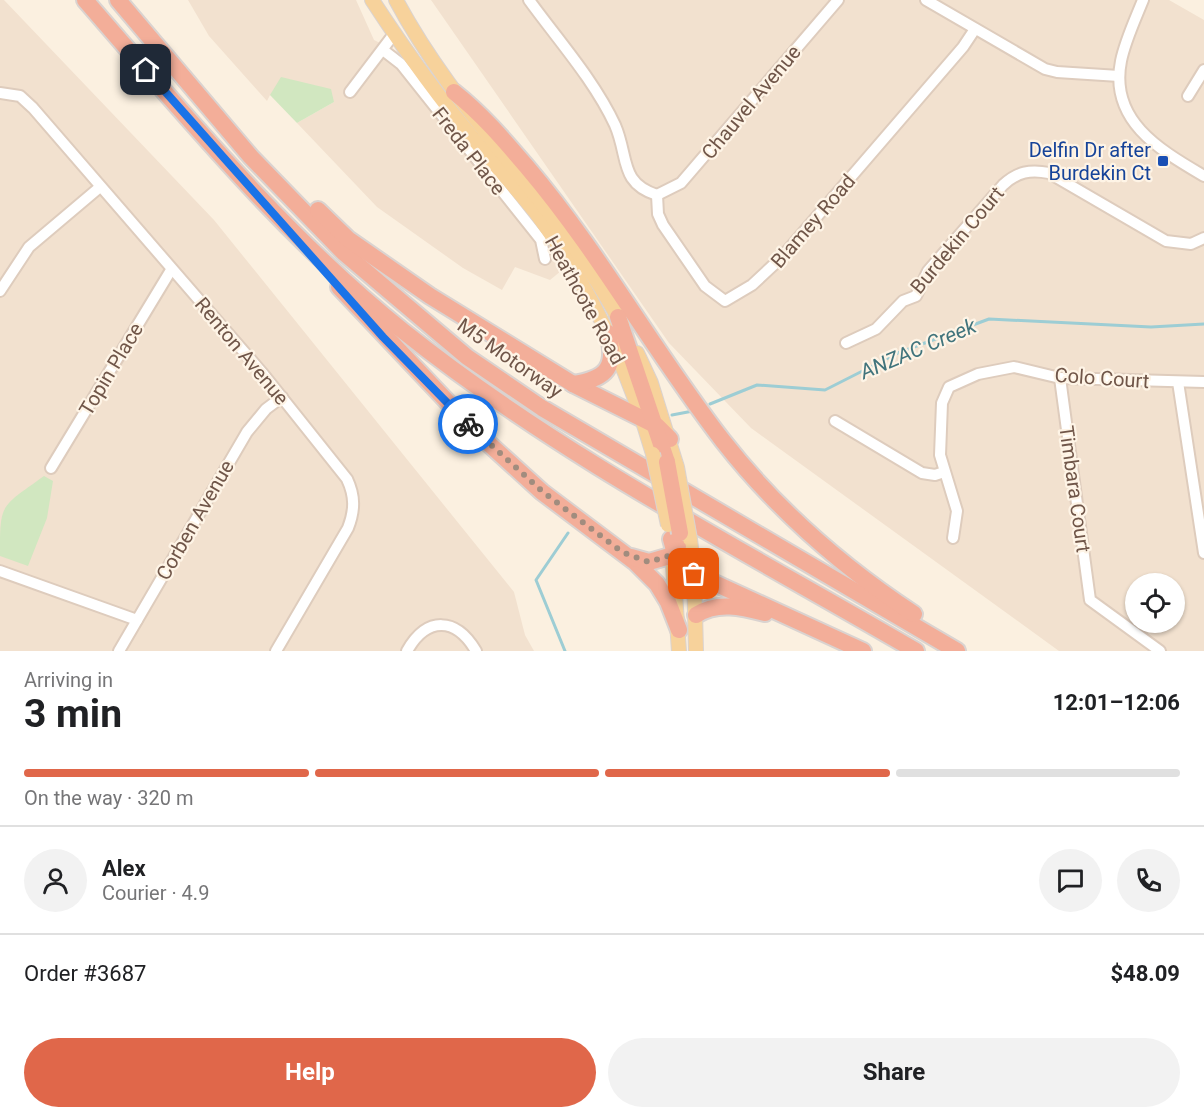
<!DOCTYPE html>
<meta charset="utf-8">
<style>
body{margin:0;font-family:Roboto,sans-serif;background:#f2f2f2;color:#202124;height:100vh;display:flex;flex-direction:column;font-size:22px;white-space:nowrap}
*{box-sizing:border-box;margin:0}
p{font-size:20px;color:#757577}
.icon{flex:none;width:33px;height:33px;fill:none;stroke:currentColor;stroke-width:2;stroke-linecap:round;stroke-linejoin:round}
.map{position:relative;height:651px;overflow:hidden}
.drawer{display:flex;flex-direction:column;background:#fff;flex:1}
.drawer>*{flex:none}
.buttons{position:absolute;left:1125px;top:573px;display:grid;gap:12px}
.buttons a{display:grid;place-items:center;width:60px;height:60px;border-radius:50%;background:#fff;box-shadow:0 2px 4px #0004;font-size:30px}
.pin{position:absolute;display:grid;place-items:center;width:51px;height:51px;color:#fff;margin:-26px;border-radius:12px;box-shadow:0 3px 9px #0006}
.courier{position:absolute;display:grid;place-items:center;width:60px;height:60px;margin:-30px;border:4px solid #1a73e8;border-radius:50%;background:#fff;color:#222;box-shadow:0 2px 8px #0007}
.head em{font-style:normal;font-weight:700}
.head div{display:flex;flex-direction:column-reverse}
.head{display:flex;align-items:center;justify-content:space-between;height:102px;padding:0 24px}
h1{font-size:39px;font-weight:700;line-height:45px}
.bar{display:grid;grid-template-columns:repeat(4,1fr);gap:9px 6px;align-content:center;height:72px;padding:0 24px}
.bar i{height:8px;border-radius:4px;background:#e0e0e0}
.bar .active{background:#e0674a}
.bar p{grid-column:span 4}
.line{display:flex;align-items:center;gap:15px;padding:0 24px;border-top:2px solid #e0e0e0}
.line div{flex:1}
.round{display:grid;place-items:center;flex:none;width:63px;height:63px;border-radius:32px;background:#f2f2f2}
.primary-button{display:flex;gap:12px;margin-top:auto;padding:12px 24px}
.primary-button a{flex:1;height:69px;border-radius:36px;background:#e0674a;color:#fff;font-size:24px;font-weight:700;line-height:69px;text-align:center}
.primary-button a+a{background:#f2f2f2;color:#202124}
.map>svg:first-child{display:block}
</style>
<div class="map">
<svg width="1204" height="651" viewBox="0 0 1204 651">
<rect width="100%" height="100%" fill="#fbf0e0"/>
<g fill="#f2e1cf" fill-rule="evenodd">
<polygon points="0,0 4,0 214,220 514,592 525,635 534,651 0,651"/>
<polygon points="188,0 356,0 374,40 398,52 429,90 528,214 552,248 560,263 561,271 550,280 515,267 502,290 463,268 377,207 297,123 334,102 270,95 267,101 209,36"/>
<path d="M 431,0 L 1169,0 L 1204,20 L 1204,651 L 1059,651 L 751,428 L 669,343 ZM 1136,584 L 1174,584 L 1174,622 L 1136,622 Z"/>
</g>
<g fill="#d1e7c0">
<polygon points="281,77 331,89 334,102 297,123 270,95"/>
<path d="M 44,476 L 53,481 L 47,518 L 28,566 L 0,556 C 0,502 0,508 44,476 Z"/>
</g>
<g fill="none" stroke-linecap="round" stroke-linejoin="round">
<g stroke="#9dcdd4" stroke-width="3">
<polyline points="710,404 757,385 825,390 898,353 989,319 1151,327 1204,324"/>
<polyline points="672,415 693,411"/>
<polyline points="565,651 536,580 568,533"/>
</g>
<g stroke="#deccbd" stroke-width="14">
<g id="minor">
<path d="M 529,0 C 558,40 594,80 615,125 C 629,157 619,183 657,195"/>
<polyline points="926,0 1045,69 1057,72 1119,76"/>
<path d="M 1143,0 C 1135,20 1125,41 1121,61 C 1109,121 1160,150 1204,176"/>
<polyline points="383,50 401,64 541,240 545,259"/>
<polyline points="350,92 394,34"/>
<path d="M 0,93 L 20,96 L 33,108 L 264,375 L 347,479 C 355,496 355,510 348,528 L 276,651"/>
<polyline points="1188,96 1204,70"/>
<polyline points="657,195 658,214 663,225 705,286 725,301 752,285 782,257 963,47 975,29"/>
<polyline points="657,195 681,183 838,0"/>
<polyline points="0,291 29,247 100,187"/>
<path d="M 846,343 L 876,329 L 903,301 L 916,296 L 928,271 L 1003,185 C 1017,172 1030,169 1049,173 L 1166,241 L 1191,244 L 1204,238"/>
<polyline points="1060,378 1090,600 1160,651"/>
<polyline points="1178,382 1204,553"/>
<polyline points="835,421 922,473 935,475 944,472"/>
<polyline points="51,468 171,270"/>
<polyline points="953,538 957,511 940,455 942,403 949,387 978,374 1014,367 1060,378 1204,382"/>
<polyline points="0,571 137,620"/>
<polyline points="119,651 247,432 266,409 282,397"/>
<path d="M 407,651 C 427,616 456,617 476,651"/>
</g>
</g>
<g stroke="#dad3d0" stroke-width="16">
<g id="major">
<path d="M 372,0 C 404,49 439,98 477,143 C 496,167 517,189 536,213 C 589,285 628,368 653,454"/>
<path d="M 396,0 C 458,117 561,207 622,325"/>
<polyline points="637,353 651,383 677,467"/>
<polyline points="690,539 694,574 696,651"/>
<polyline points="672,551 679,651"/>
</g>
</g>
<g stroke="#dad3d0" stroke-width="20">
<g id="highway">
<path d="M 85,0 C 185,115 284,236 403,331 C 561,457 743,550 916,651"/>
<polyline points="118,0 251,157 344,253 467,357 542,408 957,651"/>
<path d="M 454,92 C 482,114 504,140 527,167 C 600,253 654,352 723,441 C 777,510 841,566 914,614"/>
<polyline points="318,210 348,239 430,296 573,384 657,426 670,439"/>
<polyline points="339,287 476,432 542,492 635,562 657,584 668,602 679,630"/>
<polyline points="618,317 667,462"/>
<path d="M 573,384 C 607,379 617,367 608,333"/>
<polyline points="671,539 675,554 686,570 863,651"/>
<polyline points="631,557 649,562 673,555 678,546"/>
<path d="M 696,615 C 717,601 742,607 765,613"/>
</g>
</g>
<use href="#minor" stroke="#fff" stroke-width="10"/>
<use href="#major" stroke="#f7d29b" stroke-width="14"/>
<use href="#highway" stroke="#f3ae99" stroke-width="16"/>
<g stroke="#dad3d0" stroke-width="16" stroke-linecap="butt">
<g id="major-bridge">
<polyline points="653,454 668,525"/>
<polyline points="677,467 690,539"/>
</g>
</g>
<g stroke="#dad3d0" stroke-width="20" stroke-linecap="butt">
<polyline id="highway-bridge" points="667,462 680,533"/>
</g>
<use href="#major-bridge" stroke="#f7d29b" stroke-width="14"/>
<use href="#highway-bridge" stroke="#f3ae99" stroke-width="16"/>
</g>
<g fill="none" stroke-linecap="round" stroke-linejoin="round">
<polyline stroke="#a18c7e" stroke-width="6" stroke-dasharray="0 10.8" points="468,424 543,492 622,552 649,562 675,554 681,565 694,574"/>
<polyline stroke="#1a73e8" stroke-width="8" points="146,70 383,337 468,424"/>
</g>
<rect fill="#1a4fb4" stroke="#fef4e6" stroke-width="2" x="1157" y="155" width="12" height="12" rx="3"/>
<g text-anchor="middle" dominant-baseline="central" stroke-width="4.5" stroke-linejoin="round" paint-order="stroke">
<g font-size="20" fill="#705649" stroke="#fef4e6">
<text transform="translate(751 102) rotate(-50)">Chauvel Avenue</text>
<text transform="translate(469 151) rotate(52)">Freda Place</text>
<text transform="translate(813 221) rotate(-49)">Blamey Road</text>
<text transform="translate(957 240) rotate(-50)">Burdekin Court</text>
<text transform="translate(585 300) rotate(61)">Heathcote Road</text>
<text transform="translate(242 351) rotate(50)">Renton Avenue</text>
<text transform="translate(510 358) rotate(35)">M5 Motorway</text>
<text transform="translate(111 369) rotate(-59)">Topin Place</text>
<text transform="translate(1102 378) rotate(4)">Colo Court</text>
<text transform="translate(1075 489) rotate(82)">Timbara Court</text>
<text transform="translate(195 520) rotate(-60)">Corben Avenue</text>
</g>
<g font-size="20" fill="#164399" stroke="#fef4e6" text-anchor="end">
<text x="1151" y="150">Delfin Dr after<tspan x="1151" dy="23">Burdekin Ct</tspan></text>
</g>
<g font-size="21" font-style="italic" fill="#41747c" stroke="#fef4e6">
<text transform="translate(918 349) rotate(-23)">ANZAC Creek</text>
</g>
</g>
</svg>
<div class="buttons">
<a><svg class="icon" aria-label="locate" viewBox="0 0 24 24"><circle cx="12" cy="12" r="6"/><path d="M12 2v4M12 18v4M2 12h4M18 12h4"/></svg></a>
</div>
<div class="pin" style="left:694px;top:574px;background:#ea580c"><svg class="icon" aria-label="bag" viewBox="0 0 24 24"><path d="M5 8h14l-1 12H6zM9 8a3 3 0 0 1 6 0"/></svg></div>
<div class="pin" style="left:146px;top:70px;background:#1f2937"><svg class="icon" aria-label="home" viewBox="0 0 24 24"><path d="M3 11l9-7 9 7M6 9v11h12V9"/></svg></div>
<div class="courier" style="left:468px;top:424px"><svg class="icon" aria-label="bike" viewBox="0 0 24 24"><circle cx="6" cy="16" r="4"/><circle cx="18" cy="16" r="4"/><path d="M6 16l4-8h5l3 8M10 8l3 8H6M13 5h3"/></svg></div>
</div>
<section class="drawer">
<div class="head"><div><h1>3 min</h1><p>Arriving in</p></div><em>12:01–12:06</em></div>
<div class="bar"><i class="active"></i><i class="active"></i><i class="active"></i><i></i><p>On the way · 320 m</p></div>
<div class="line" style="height:108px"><a class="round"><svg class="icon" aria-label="person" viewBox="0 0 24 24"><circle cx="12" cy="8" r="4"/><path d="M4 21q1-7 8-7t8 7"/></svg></a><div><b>Alex</b><p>Courier · 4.9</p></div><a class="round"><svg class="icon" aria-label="chat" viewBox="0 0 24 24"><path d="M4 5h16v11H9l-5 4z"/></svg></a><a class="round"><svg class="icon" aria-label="phone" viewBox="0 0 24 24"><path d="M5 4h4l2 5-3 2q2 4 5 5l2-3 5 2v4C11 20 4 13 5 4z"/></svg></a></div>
<div class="line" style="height:78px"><div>Order #3687</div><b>$48.09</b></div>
<div class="primary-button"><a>Help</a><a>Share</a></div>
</section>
